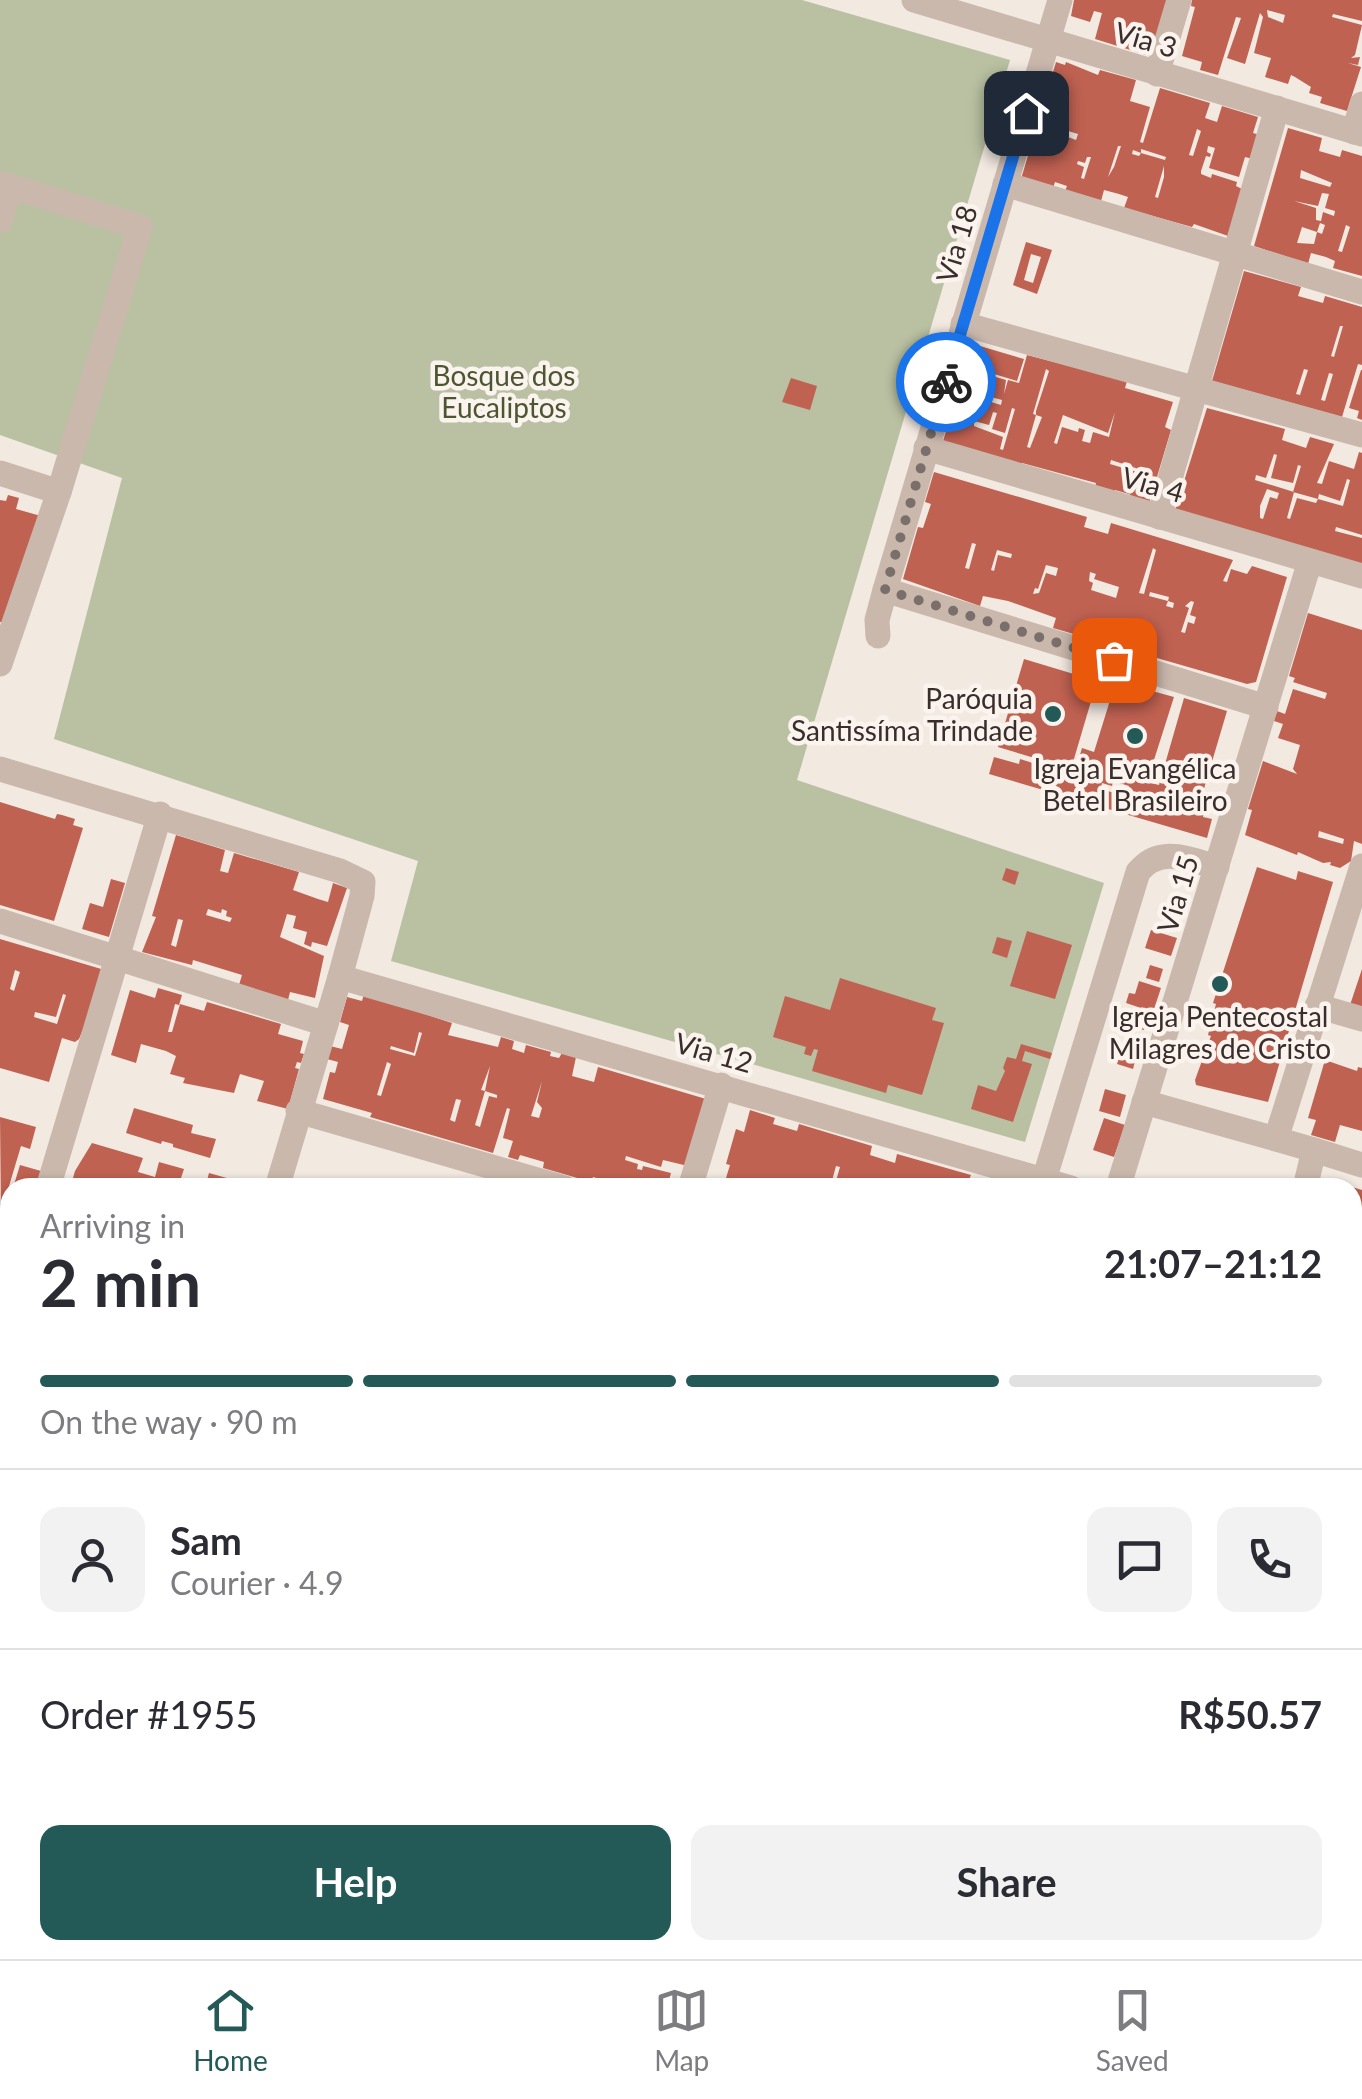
<!DOCTYPE html>
<meta charset="utf-8">
<style>
body{margin:0;font-family:Lato,sans-serif;background:#f2f2f3;color:#2b2b33;height:100vh;display:flex;flex-direction:column;font-size:38px;white-space:nowrap}
*{box-sizing:border-box;margin:0}
p{font-size:32px;color:#7c7c81}
.icon{flex:none;width:55px;height:55px;fill:none;stroke:currentColor;stroke-width:2;stroke-linecap:round;stroke-linejoin:round}
.map{position:relative;flex:1;overflow:hidden}
.side{position:absolute;left:0px;top:1178px;width:1362px;height:782px;display:flex;flex-direction:column;background:#fff;border-radius:30px 30px 0 0;box-shadow:0 2px 8px #0004}
.side>*{flex:none}
.pin{position:absolute;display:grid;place-items:center;width:85px;height:85px;color:#fff;margin:-42px;border-radius:20px;box-shadow:0 5px 15px #0006}
.courier{position:absolute;display:grid;place-items:center;width:100px;height:100px;margin:-50px;border:8px solid #1a73e8;border-radius:50%;background:#fff;color:#222;box-shadow:0 2px 12px #0007}
.overview em{font-style:normal;font-weight:700}
.overview div{display:flex;flex-direction:column-reverse}
.overview{display:flex;align-items:center;justify-content:space-between;height:170px;padding:0 40px}
h1{font-size:65px;font-weight:700;line-height:75px}
.bar{display:grid;grid-template-columns:repeat(4,1fr);gap:15px 10px;align-content:center;height:120px;padding:0 40px}
.bar i{height:12px;border-radius:8px;background:#e1e1e2}
.bar .selected{background:#235957}
.bar p{grid-column:span 4}
.line{display:flex;align-items:center;gap:25px;padding:0 40px;border-top:2px solid #e1e1e2}
.line div{flex:1}
.round{display:grid;place-items:center;flex:none;width:105px;height:105px;border-radius:20px;background:#f2f2f3}
.button{display:flex;gap:20px;margin-top:auto;padding:20px 40px}
.button a{flex:1;height:115px;border-radius:20px;background:#235957;color:#fff;font-size:40px;font-weight:700;line-height:115px;text-align:center}
.button a+a{background:#f2f2f3;color:#2b2b33}
.menu{display:flex;justify-content:space-around;align-items:center;height:140px;border-top:2px solid #e1e1e2;background:#fff;font-size:28px;color:#7c7c81}
.menu a{display:grid;justify-items:center;gap:5px}
.menu .selected{color:#235957}
.map>svg:first-child{display:block}
</style>
<div class="map">
<svg width="1362" height="1959" viewBox="0 0 1362 1959">
<rect width="100%" height="100%" fill="#f2e9e1"/>
<g fill="#bac1a2">
<polygon points="0,0 802,0 1010,60 797,780 1104,883 1025,1142 391,961 418,861 54,739 122,478 0,435"/>
<polygon points="1362,1706 1362,1959 1234,1959 1234,1950 1352,1950 1352,1719"/>
</g>
<g fill="#c06252" fill-rule="evenodd">
<polygon points="1074,0 1171,0 1153,57 1095,39 1102,13 1094,11 1090,22 1071,16"/>
<path d="M 1192,0 L 1362,0 L 1362,21 L 1333,14 L 1332,17 L 1362,25 L 1355,55 L 1351,58 L 1360,57 L 1358,65 L 1348,63 L 1361,67 L 1347,111 L 1320,103 L 1322,97 L 1309,93 L 1311,87 L 1295,77 L 1291,75 L 1288,84 L 1265,77 L 1271,58 L 1254,53 L 1263,17 L 1260,13 L 1245,64 L 1227,58 L 1241,18 L 1236,17 L 1218,75 L 1200,70 L 1202,62 L 1182,56 L 1195,7 L 1191,6 ZM 1267,10 L 1285,15 L 1283,23 L 1268,17 Z"/>
<path d="M 1056,62 L 1065,65 L 1066,62 L 1098,75 L 1100,70 L 1136,80 L 1130,101 L 1150,107 L 1140,142 L 1143,143 L 1160,88 L 1210,103 L 1205,118 L 1217,122 L 1222,106 L 1258,117 L 1253,133 L 1260,135 L 1253,159 L 1245,157 L 1239,177 L 1209,168 L 1215,148 L 1208,146 L 1207,152 L 1211,154 L 1210,157 L 1206,156 L 1201,171 L 1201,174 L 1211,178 L 1212,174 L 1237,182 L 1236,186 L 1242,189 L 1231,237 L 1194,224 L 1192,227 L 1124,208 L 1128,197 L 1119,194 L 1104,190 L 1101,201 L 1065,191 L 1067,186 L 1055,182 L 1053,188 L 1021,179 ZM 1048,125 L 1078,134 L 1076,140 L 1047,129 ZM 1197,129 L 1201,131 L 1193,156 L 1189,155 ZM 1118,146 L 1121,146 L 1114,167 L 1108,177 ZM 1141,149 L 1166,157 L 1165,160 L 1141,153 L 1139,156 L 1132,154 L 1133,150 L 1141,153 ZM 1087,157 L 1091,157 L 1084,179 L 1081,178 L 1084,167 L 1077,164 L 1078,161 L 1085,163 ZM 1164,166 L 1164,177 L 1158,198 L 1155,197 Z"/>
<path d="M 1288,128 L 1322,138 L 1319,151 L 1340,157 L 1342,150 L 1362,156 L 1362,276 L 1333,268 L 1335,261 L 1326,257 L 1311,253 L 1308,264 L 1254,246 ZM 1301,170 L 1332,183 L 1330,187 L 1300,178 ZM 1322,193 L 1329,194 L 1325,208 L 1335,211 L 1334,216 L 1323,212 L 1321,221 L 1316,220 L 1316,208 L 1294,201 L 1318,206 ZM 1320,223 L 1325,225 L 1322,234 L 1317,232 L 1314,244 L 1297,243 L 1302,227 L 1317,232 ZM 1346,225 L 1350,227 L 1342,252 L 1338,251 Z"/>
<path d="M 1026,242 L 1052,250 L 1037,294 L 1013,285 ZM 1031,254 L 1041,257 L 1033,283 L 1024,280 Z"/>
<path d="M 1244,271 L 1301,287 L 1298,296 L 1323,303 L 1325,296 L 1362,307 L 1362,365 L 1358,364 L 1342,417 L 1212,381 ZM 1340,326 L 1343,326 L 1334,357 L 1331,356 ZM 1304,369 L 1308,370 L 1300,395 L 1296,394 ZM 1329,373 L 1333,374 L 1325,401 L 1321,400 Z"/>
<polygon points="980,346 1024,359 1017,381 968,366 970,357 976,359"/>
<path d="M 1027,355 L 1127,381 L 1125,388 L 1173,402 L 1165,427 L 1171,430 L 1148,507 L 1129,494 L 1115,490 L 1113,497 L 1094,492 L 1096,483 L 1022,463 L 1020,470 L 943,441 L 965,368 L 1006,380 L 1004,394 L 1008,380 L 1019,383 ZM 1046,369 L 1049,371 L 1036,411 L 1036,415 L 1042,417 L 1030,448 L 1027,447 L 1036,415 L 1033,414 ZM 969,391 L 1002,400 L 1001,405 L 968,395 ZM 1012,408 L 1015,409 L 1003,450 L 1000,449 L 1003,437 L 974,426 L 974,421 L 989,425 L 993,412 L 997,413 L 992,429 L 1005,433 ZM 1115,412 L 1109,437 L 1093,432 L 1090,443 L 1082,441 L 1085,430 L 1079,428 L 1078,432 L 1062,427 L 1057,444 L 1054,443 L 1063,415 L 1108,433 ZM 1111,460 L 1148,472 L 1147,475 L 1110,464 Z"/>
<polygon points="1361,370 1362,370 1362,420 1357,418 1359,411 1349,408"/>
<polygon points="791,378 817,386 810,410 782,402"/>
<path d="M 1207,408 L 1285,429 L 1282,440 L 1306,448 L 1310,437 L 1334,444 L 1317,483 L 1322,484 L 1329,461 L 1354,469 L 1359,452 L 1362,453 L 1362,535 L 1336,527 L 1335,531 L 1362,538 L 1362,572 L 1175,510 ZM 1274,454 L 1277,455 L 1271,478 L 1293,483 L 1298,465 L 1301,466 L 1293,492 L 1318,499 L 1319,494 L 1340,501 L 1347,479 L 1350,480 L 1343,506 L 1318,499 L 1316,503 L 1297,498 L 1290,519 L 1287,518 L 1294,492 L 1255,480 L 1256,475 L 1266,478 ZM 1267,489 L 1279,493 L 1277,499 L 1270,497 L 1263,519 L 1260,518 L 1260,506 Z"/>
<path d="M 934,472 L 1087,517 L 1084,527 L 1108,534 L 1111,523 L 1233,560 L 1223,581 L 1227,582 L 1231,569 L 1247,574 L 1252,566 L 1287,577 L 1256,682 L 1247,684 L 1053,628 L 1056,618 L 1008,601 L 983,596 L 980,606 L 903,579 L 918,527 L 923,528 L 931,504 L 925,502 ZM 972,543 L 976,544 L 969,569 L 965,568 ZM 1153,548 L 1156,550 L 1144,594 L 1139,593 ZM 997,550 L 1012,554 L 1011,558 L 998,555 L 994,571 L 991,570 ZM 1046,565 L 1058,568 L 1056,576 L 1046,573 L 1039,593 L 1033,594 L 1035,588 L 1038,589 ZM 1090,572 L 1096,574 L 1094,579 L 1119,587 L 1116,598 L 1091,590 L 1093,583 L 1089,581 ZM 1150,592 L 1169,597 L 1168,601 L 1174,603 L 1173,608 L 1166,606 L 1168,601 L 1149,596 ZM 1191,601 L 1194,602 L 1190,615 L 1196,617 L 1194,624 L 1188,622 L 1185,633 L 1181,632 L 1189,608 L 1185,606 Z"/>
<polygon points="8,495 19,498 16,509 41,516 5,623 0,622 0,500 6,501"/>
<path d="M 1308,613 L 1362,630 L 1362,844 L 1354,841 L 1351,861 L 1340,868 L 1330,865 L 1331,862 L 1323,863 L 1298,852 L 1297,855 L 1245,835 L 1252,810 L 1248,809 L 1263,761 L 1297,774 L 1293,769 L 1300,745 L 1278,738 L 1283,724 L 1274,721 L 1277,711 L 1285,714 L 1293,689 L 1325,699 L 1327,693 L 1293,682 L 1295,678 L 1289,676 ZM 1319,831 L 1344,839 L 1343,844 L 1318,837 Z"/>
<polygon points="1024,659 1097,681 1071,769 998,747"/>
<path d="M 1116,681 L 1174,697 L 1147,782 L 1159,785 L 1184,698 L 1227,711 L 1198,809 L 1205,811 L 1203,817 L 1212,819 L 1207,838 L 989,774 L 994,757 L 1019,764 L 1020,759 L 1036,764 L 1034,768 L 1067,778 L 1069,773 L 1074,775 L 1082,748 L 1094,752 ZM 1113,781 L 1129,786 L 1127,792 L 1143,796 L 1142,801 L 1101,789 L 1102,783 L 1112,786 Z"/>
<polygon points="0,802 55,819 57,814 62,815 75,819 73,825 83,828 54,921 0,905"/>
<path d="M 176,835 L 225,850 L 220,871 L 228,873 L 234,853 L 299,872 L 293,890 L 318,899 L 328,902 L 333,883 L 347,888 L 327,946 L 312,942 L 311,947 L 304,944 L 307,932 L 293,928 L 296,916 L 287,914 L 280,937 L 324,956 L 315,998 L 290,992 L 288,1000 L 239,985 L 242,975 L 193,960 L 192,965 L 142,952 L 156,917 L 152,916 ZM 208,909 L 221,913 L 222,909 L 227,911 L 226,916 L 232,918 L 230,922 L 206,915 ZM 178,919 L 183,920 L 176,947 L 171,945 Z"/>
<polygon points="1257,867 1296,880 1298,871 1333,882 1268,1102 1196,1085 1195,1080 1211,1036 1208,1035 1216,1004 1213,1003"/>
<polygon points="1006,868 1019,872 1015,885 1002,880"/>
<polygon points="111,879 125,883 109,937 82,929 90,903 103,907"/>
<polygon points="1151,930 1177,938 1171,956 1145,948"/>
<polygon points="1027,931 1072,945 1055,999 1010,986"/>
<polygon points="997,937 1012,941 1007,958 992,953"/>
<path d="M 0,939 L 108,971 L 79,1039 L 75,1042 L 62,1038 L 49,1082 L 0,1068 ZM 15,970 L 20,972 L 14,991 L 10,989 ZM 63,994 L 66,995 L 57,1024 L 34,1017 L 35,1012 L 56,1017 Z"/>
<polygon points="1150,965 1163,969 1159,982 1146,978"/>
<polygon points="1362,969 1362,1012 1349,1008"/>
<polygon points="840,978 936,1008 932,1020 944,1023 922,1095 888,1085 886,1093 812,1071 818,1050 814,1049 811,1056 804,1054 806,1047 773,1037 785,996 830,1010"/>
<polygon points="1139,981 1161,988 1153,1012 1126,1003 1129,993 1135,994"/>
<polygon points="158,988 182,995 179,1005 175,1004 168,1032 172,1032 180,1004 204,1011 207,1002 281,1024 278,1034 303,1041 300,1053 304,1054 301,1063 297,1062 295,1068 299,1069 288,1109 257,1101 264,1081 240,1074 234,1093 183,1083 185,1078 170,1074 176,1056 166,1051 141,1044 136,1063 111,1055 130,990 155,998"/>
<path d="M 364,994 L 452,1023 L 448,1035 L 498,1047 L 501,1037 L 514,1041 L 512,1049 L 524,1053 L 526,1045 L 551,1052 L 550,1056 L 559,1058 L 562,1053 L 576,1057 L 572,1076 L 594,1082 L 598,1067 L 706,1099 L 688,1166 L 663,1160 L 661,1167 L 626,1156 L 625,1160 L 638,1164 L 637,1169 L 642,1170 L 643,1166 L 671,1173 L 667,1188 L 633,1188 L 593,1177 L 591,1182 L 543,1168 L 544,1162 L 520,1155 L 518,1160 L 508,1157 L 513,1141 L 503,1138 L 510,1109 L 507,1108 L 493,1153 L 370,1117 L 372,1113 L 323,1099 L 330,1072 L 335,1073 L 338,1062 L 327,1059 L 330,1046 L 342,1049 L 349,1025 L 340,1022 L 347,997 L 362,1001 ZM 419,1032 L 422,1033 L 415,1056 L 390,1049 L 391,1046 L 414,1053 ZM 387,1062 L 391,1064 L 381,1096 L 377,1095 ZM 490,1066 L 485,1091 L 497,1095 L 497,1098 L 489,1096 L 480,1127 L 475,1125 L 485,1091 L 481,1090 ZM 542,1081 L 537,1102 L 542,1108 L 539,1118 L 531,1116 ZM 456,1099 L 461,1100 L 455,1122 L 450,1120 Z"/>
<polygon points="1132,1015 1147,1019 1144,1030 1129,1026"/>
<polygon points="1021,1044 1052,1053 1050,1059 1025,1051 1022,1061 1032,1064 1013,1122 971,1109 978,1085 996,1091 1005,1071 1003,1068 1007,1057 1016,1059"/>
<polygon points="1122,1049 1137,1053 1133,1069 1117,1064"/>
<polygon points="1325,1060 1357,1071 1358,1067 1362,1068 1362,1131 1340,1125 1335,1142 1311,1135 1316,1120 1308,1118"/>
<polygon points="1105,1089 1126,1095 1120,1117 1099,1111"/>
<polygon points="134,1108 193,1125 191,1133 216,1139 210,1158 173,1147 173,1144 162,1141 161,1144 126,1133"/>
<polygon points="750,1110 775,1118 773,1124 797,1131 799,1124 872,1146 870,1155 895,1163 897,1154 971,1175 968,1183 979,1188 887,1188 889,1182 885,1181 883,1188 863,1188 865,1183 862,1182 860,1188 834,1188 840,1167 836,1166 830,1188 788,1188 789,1182 779,1179 776,1188 731,1188 735,1180 726,1178 730,1165 726,1164 736,1129 744,1132"/>
<polygon points="0,1117 36,1127 30,1149 21,1146 1,1213"/>
<polygon points="1104,1118 1125,1125 1114,1157 1093,1150"/>
<polygon points="92,1143 143,1158 138,1172 155,1177 159,1162 184,1169 179,1184 187,1188 70,1188 75,1171"/>
<polygon points="20,1165 41,1171 36,1188 13,1188"/>
<polygon points="209,1173 234,1180 232,1188 205,1188"/>
<polygon points="1352,1187 1362,1190 1362,1304 1352,1301 1352,1240 1359,1242 1359,1239 1352,1237"/>
<polygon points="0,1254 10,1257 2,1289 10,1293 1,1325"/>
<polygon points="1352,1327 1362,1330 1362,1361 1356,1381 1362,1370 1362,1450 1352,1447 1352,1387 1357,1385 1352,1384"/>
<polygon points="9,1400 10,1455 5,1455 0,1454 0,1430"/>
<polygon points="1352,1472 1362,1477 1362,1501 1352,1519"/>
<polygon points="3,1655 10,1657 10,1774 0,1771 0,1665"/>
<polygon points="0,1818 10,1821 10,1877 0,1874"/>
<polygon points="0,1885 10,1887 10,1940 0,1939"/>
<polygon points="70,1950 309,1950 306,1959 163,1959 164,1954 155,1952 159,1954 158,1959 78,1959 69,1955"/>
<polygon points="355,1950 459,1950 478,1956 478,1959 345,1959 346,1954 354,1955"/>
</g>
<g fill="none" stroke-linecap="round" stroke-linejoin="round">
<g stroke="#cab8ad" stroke-width="25">
<polyline points="914,0 1362,134"/>
<polyline points="1157,74 1179,0"/>
<polyline points="1354,132 1362,104"/>
<polyline points="0,183 140,227 59,492 0,664"/>
<polyline points="1005,184 1362,292"/>
<polyline points="0,220 11,187"/>
<polyline points="963,324 1362,435"/>
<polyline points="926,448 1362,576"/>
<polyline points="0,473 59,492"/>
<polyline points="1159,517 1277,108"/>
<polyline points="885,590 1266,707"/>
<polyline points="878,636 877,620 885,590 1060,0"/>
<polyline points="0,769 340,871 363,882 362,896 340,977 277,1188"/>
<polyline points="0,921 326,1024"/>
<polyline points="340,977 1071,1188"/>
<polyline points="1317,1006 1362,1019"/>
<polyline points="1144,1102 1276,1139"/>
<polyline points="298,1111 565,1188"/>
<polyline points="1314,1150 1362,1165"/>
<path d="M 1044,1180 L 1138,872 C 1160,845 1188,859 1217,867"/>
<polyline points="48,1188 160,814"/>
<polyline points="690,1188 721,1085"/>
<polyline points="1118,1188 1310,561"/>
<polyline points="1305,1188 1314,1150 1276,1139 1362,866"/>
<polyline points="0,1215 10,1218"/>
<polyline points="1352,1312 1362,1314"/>
<polyline points="0,1350 10,1316"/>
<polyline points="0,1367 10,1370"/>
<polyline points="1352,1460 1362,1463"/>
<polyline points="0,1520 10,1523"/>
<polyline points="1352,1551 1362,1535"/>
<polyline points="0,1586 10,1589"/>
<polyline points="1352,1606 1362,1595"/>
<polyline points="1352,1661 1362,1648"/>
<polyline points="0,1801 10,1804"/>
<polyline points="22,1950 51,1959"/>
<polyline points="501,1950 531,1959"/>
<polyline points="943,1950 972,1959"/>
<polyline points="1199,1950 1199,1959"/>
<polyline points="318,1959 320,1950"/>
<polyline points="1041,1959 1042,1950"/>
</g>
</g>
<g fill="none" stroke-linecap="round" stroke-linejoin="round">
<polyline stroke="#7a6f6b" stroke-width="10" stroke-dasharray="0 18" points="946,382 885,590 1114,660"/>
<polyline stroke="#1a73e8" stroke-width="12" points="946,382 1026,113"/>
</g>
<g fill="#235957" stroke="#faf3ee" stroke-width="4">
<circle cx="1053" cy="714" r="10"/>
<circle cx="1135" cy="736" r="10"/>
<circle cx="1220" cy="984" r="10"/>
</g>
<g text-anchor="middle" dominant-baseline="central" stroke-width="9" stroke-linejoin="round" paint-order="stroke">
<g font-size="28" fill="#392e2b" stroke="#faf3ee">
<text transform="translate(1146 39) rotate(16)">Via 3</text>
<text transform="translate(956 244) rotate(-73)">Via 18</text>
<text transform="translate(1153 484) rotate(16)">Via 4</text>
<text transform="translate(1177 894) rotate(-73)">Via 15</text>
<text transform="translate(714 1052) rotate(16)">Via 12</text>
</g>
<g font-size="28" fill="#4c5630" stroke="#faf3ee">
<text x="504" y="375">Bosque dos<tspan x="504" dy="32">Eucaliptos</tspan></text>
</g>
<g font-size="28" fill="#392e2b" stroke="#faf3ee">
<text x="1033" y="698" text-anchor="end">Paróquia<tspan x="1033" dy="32">Santissíma Trindade</tspan></text>
<text x="1135" y="768">Igreja Evangélica<tspan x="1135" dy="32">Betel Brasileiro</tspan></text>
<text x="1220" y="1016">Igreja Pentecostal<tspan x="1220" dy="32">Milagres de Cristo</tspan></text>
</g>
</g>
</svg>
<div class="pin" style="left:1114px;top:660px;background:#ea580c"><svg class="icon" aria-label="bag" viewBox="0 0 24 24"><path d="M5 8h14l-1 12H6zM9 8a3 3 0 0 1 6 0"/></svg></div>
<div class="pin" style="left:1026px;top:113px;background:#1f2937"><svg class="icon" aria-label="home" viewBox="0 0 24 24"><path d="M3 11l9-7 9 7M6 9v11h12V9"/></svg></div>
<div class="courier" style="left:946px;top:382px"><svg class="icon" aria-label="bike" viewBox="0 0 24 24"><circle cx="6" cy="16" r="4"/><circle cx="18" cy="16" r="4"/><path d="M6 16l4-8h5l3 8M10 8l3 8H6M13 5h3"/></svg></div>
<section class="side">
<div class="overview"><div><h1>2 min</h1><p>Arriving in</p></div><em>21:07–21:12</em></div>
<div class="bar"><i class="selected"></i><i class="selected"></i><i class="selected"></i><i></i><p>On the way · 90 m</p></div>
<div class="line" style="height:180px"><a class="round"><svg class="icon" aria-label="person" viewBox="0 0 24 24"><circle cx="12" cy="8" r="4"/><path d="M4 21q1-7 8-7t8 7"/></svg></a><div><b>Sam</b><p>Courier · 4.9</p></div><a class="round"><svg class="icon" aria-label="chat" viewBox="0 0 24 24"><path d="M4 5h16v11H9l-5 4z"/></svg></a><a class="round"><svg class="icon" aria-label="phone" viewBox="0 0 24 24"><path d="M5 4h4l2 5-3 2q2 4 5 5l2-3 5 2v4C11 20 4 13 5 4z"/></svg></a></div>
<div class="line" style="height:130px"><div>Order #1955</div><b>R$50.57</b></div>
<div class="button"><a>Help</a><a>Share</a></div>
</section>
</div>
<nav class="menu">
<a class="selected"><svg class="icon" aria-label="home" viewBox="0 0 24 24"><path d="M3 11l9-7 9 7M6 9v11h12V9"/></svg>Home</a>
<a><svg class="icon" aria-label="map" viewBox="0 0 24 24"><path d="M3 6l6-2 6 2 6-2v14l-6 2-6-2-6 2zM9 4v14M15 6v14"/></svg>Map</a>
<a><svg class="icon" aria-label="saved" viewBox="0 0 24 24"><path d="M7 4h10v16l-5-4-5 4z"/></svg>Saved</a>
</nav>
